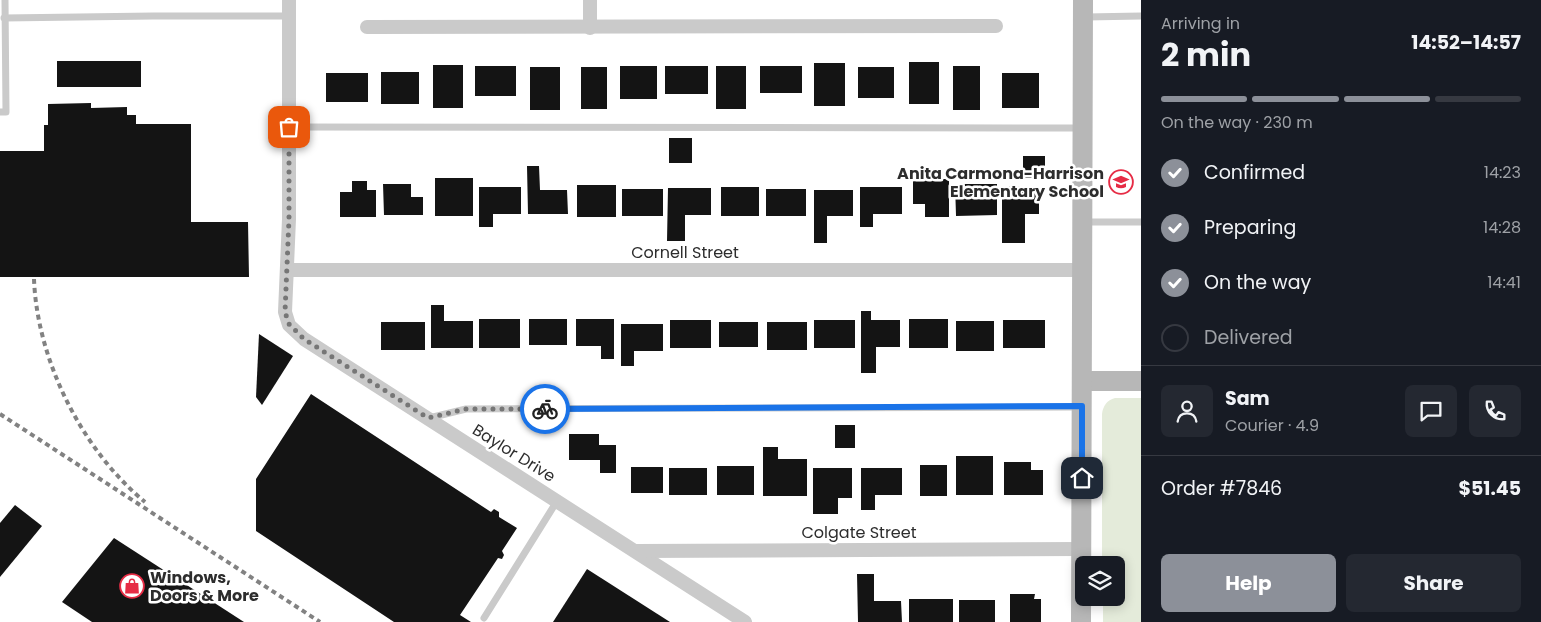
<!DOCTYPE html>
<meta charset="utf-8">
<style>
body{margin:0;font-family:Poppins,sans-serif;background:#242831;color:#f1f3f6;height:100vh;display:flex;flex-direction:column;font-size:19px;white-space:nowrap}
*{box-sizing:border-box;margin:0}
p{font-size:16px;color:#9ea1a6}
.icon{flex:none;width:28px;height:28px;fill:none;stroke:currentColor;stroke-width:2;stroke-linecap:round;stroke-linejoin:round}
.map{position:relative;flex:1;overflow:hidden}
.sheet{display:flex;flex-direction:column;background:#171b24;width:400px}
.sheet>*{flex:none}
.tools{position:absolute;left:1075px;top:556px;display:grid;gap:10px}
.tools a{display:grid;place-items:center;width:50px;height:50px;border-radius:8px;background:#171b24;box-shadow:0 2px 12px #0003;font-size:25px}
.pin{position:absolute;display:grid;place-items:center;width:42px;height:42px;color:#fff;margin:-21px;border-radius:10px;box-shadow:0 2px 8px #0006}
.courier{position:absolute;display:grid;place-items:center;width:50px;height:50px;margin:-25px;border:4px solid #1a73e8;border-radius:50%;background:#fff;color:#222;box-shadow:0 1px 6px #0007}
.overview em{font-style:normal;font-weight:700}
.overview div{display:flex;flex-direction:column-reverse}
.overview{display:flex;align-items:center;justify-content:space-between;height:85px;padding:0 20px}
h1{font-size:32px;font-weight:700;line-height:38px}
.bar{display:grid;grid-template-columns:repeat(4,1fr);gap:8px 5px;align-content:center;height:60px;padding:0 20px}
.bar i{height:6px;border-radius:4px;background:#363941}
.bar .active{background:#8c9099}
.bar p{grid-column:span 4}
.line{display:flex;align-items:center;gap:12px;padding:0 20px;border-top:1px solid #363941}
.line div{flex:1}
.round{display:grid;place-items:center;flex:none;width:52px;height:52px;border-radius:8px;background:#242831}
ol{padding:0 20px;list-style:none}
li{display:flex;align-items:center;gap:15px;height:55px}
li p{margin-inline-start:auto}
li .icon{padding:5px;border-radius:50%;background:#8c9099;color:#fff;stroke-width:4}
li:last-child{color:#9ea1a6}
li i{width:28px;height:28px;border:2px solid #363941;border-radius:50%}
.button{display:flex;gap:10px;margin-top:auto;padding:10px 20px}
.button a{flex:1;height:58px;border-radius:8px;background:#8c9099;color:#fff;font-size:20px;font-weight:700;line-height:58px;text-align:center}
.button a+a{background:#242831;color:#f1f3f6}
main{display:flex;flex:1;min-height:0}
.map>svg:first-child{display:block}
</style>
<main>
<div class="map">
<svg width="1141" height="622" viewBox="0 0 1141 622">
<rect width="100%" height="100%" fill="#fff"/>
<path fill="#e4ebda" d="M 1115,398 L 1141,398 L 1141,622 L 1103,622 L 1103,598 L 1116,598 L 1116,565 L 1102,565 L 1102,414 C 1103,406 1107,400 1115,398 Z"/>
<g fill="#141414">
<rect x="57" y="61" width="84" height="26"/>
<rect x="909" y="62" width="30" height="42"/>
<rect x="814" y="63" width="31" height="43"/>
<rect x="433" y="65" width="30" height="43"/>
<rect x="475" y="66" width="41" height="30"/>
<rect x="620" y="66" width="37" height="33"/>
<rect x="665" y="66" width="43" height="28"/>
<rect x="716" y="66" width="30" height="43"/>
<rect x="760" y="66" width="42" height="27"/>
<rect x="953" y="66" width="27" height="44"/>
<rect x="530" y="67" width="30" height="43"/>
<rect x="581" y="67" width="26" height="42"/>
<rect x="858" y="67" width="36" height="31"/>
<rect x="381" y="72" width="38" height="32"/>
<rect x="326" y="73" width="42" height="29"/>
<rect x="1002" y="73" width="37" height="35"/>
<polygon points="91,103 91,108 127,107 127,115 136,115 136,124 191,124 191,222 248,222 249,277 0,277 0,151 44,151 44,125 48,125 48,104"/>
<rect x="669" y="138" width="23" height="25"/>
<rect x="1023" y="156" width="22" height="22"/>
<polygon points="527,166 539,166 540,190 567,190 568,214 528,214"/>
<rect x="435" y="178" width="38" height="38"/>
<polygon points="913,179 949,179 949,217 925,217 925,204 913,204"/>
<polygon points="352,181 367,181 367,190 376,190 376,217 340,217 340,192 352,192"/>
<polygon points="383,184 411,184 411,197 423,197 423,215 384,215"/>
<polygon points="955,184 997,184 997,215 956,216"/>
<rect x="577" y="185" width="39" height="32"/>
<polygon points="1002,186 1039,186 1039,214 1025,214 1025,243 1002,243"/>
<polygon points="479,187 521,187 521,214 493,214 493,227 479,227"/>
<rect x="721" y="187" width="38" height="29"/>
<polygon points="860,187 902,187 902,214 873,214 873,227 860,227"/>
<polygon points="668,188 711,188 711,215 685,215 685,241 667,241"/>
<rect x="622" y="189" width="41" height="27"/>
<rect x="766" y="189" width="40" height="27"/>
<polygon points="814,190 853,190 853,216 827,216 827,243 814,243"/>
<polygon points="431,305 444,305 444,321 473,321 473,348 431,348"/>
<polygon points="861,311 871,311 871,320 900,320 900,347 876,347 876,373 861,373"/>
<rect x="479" y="319" width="41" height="29"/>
<rect x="529" y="319" width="38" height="26"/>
<polygon points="576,319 614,319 614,359 601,359 601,346 576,346"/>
<rect x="909" y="319" width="39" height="29"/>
<rect x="670" y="320" width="41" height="28"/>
<rect x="814" y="320" width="41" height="28"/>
<rect x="1003" y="320" width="42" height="28"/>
<rect x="956" y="321" width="38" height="30"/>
<rect x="381" y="322" width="44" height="28"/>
<rect x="719" y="322" width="39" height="25"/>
<rect x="767" y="322" width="40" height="28"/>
<polygon points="621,324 663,324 663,351 634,351 634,366 621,366"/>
<polygon points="259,334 293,356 262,405 256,397"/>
<polygon points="311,394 491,512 494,509 499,512 499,517 517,528 502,551 504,555 502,559 498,558 460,615 471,622 394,622 256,531 256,479"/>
<rect x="835" y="425" width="20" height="23"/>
<polygon points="569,434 599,434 599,445 616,445 616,473 600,473 600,460 569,460"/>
<polygon points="763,447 778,447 778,459 807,459 807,496 763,496"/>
<rect x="956" y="456" width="37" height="39"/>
<polygon points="1004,462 1031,462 1031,470 1043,470 1043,495 1004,495"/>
<rect x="920" y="465" width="27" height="31"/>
<rect x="717" y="466" width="37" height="29"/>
<rect x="631" y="467" width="32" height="26"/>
<rect x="669" y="468" width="38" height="27"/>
<polygon points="813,468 852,468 852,498 838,498 838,514 813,514"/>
<polygon points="861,468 902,468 902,495 875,495 875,510 861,510"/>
<polygon points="15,505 42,526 0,577 0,523"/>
<polygon points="114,538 244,622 92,622 62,602"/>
<polygon points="587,569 670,622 553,622"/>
<polygon points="857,574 874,574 874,601 901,601 902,622 858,622"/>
<polygon points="1010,594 1035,594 1034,599 1041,599 1041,622 1010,622"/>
<rect x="909" y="599" width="44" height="23"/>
<rect x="959" y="600" width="36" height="22"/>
</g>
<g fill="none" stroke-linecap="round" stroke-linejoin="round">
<g stroke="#cacaca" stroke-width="7">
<polyline points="1086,17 1141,16"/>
<polyline points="4,18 153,16 289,16"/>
<polyline points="0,112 6,112 5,0"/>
<polyline points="289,127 1081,128"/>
<polyline points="1083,222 1141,222"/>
<polyline points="429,418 466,409 1079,407"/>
<polyline points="484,618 557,501"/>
</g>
<g stroke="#cacaca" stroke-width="14">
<polyline points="289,0 289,219 285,312 289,325 304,339 745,622"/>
<polyline points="590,0 590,28"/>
<polyline points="367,27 996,26"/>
<polyline points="287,270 1082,270"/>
<polyline points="636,551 1082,549"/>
</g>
<g stroke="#b7b7b7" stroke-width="20">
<polyline points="1082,381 1141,381"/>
<polyline points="1081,622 1083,0"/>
</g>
<g stroke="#828282" stroke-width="4" stroke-dasharray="5 4" stroke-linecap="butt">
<path d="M 34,279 C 37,360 82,450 145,502"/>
<polyline points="0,414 320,622"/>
</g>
</g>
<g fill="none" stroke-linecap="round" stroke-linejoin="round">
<polyline stroke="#767676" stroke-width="5" stroke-dasharray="0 9" points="289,127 289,219 285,312 289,324 304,339 428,418 466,409 545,409"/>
<polyline stroke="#1a73e8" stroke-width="6" points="545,409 1082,406 1082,478"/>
</g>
<defs>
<g id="school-ring" transform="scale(1.25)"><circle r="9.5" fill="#fff" stroke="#e62c45" stroke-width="1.5"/><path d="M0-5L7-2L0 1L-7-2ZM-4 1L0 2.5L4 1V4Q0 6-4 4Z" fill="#e62c45"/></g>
<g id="shop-ring" transform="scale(1.25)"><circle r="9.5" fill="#fff" stroke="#e62c45" stroke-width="1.5"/><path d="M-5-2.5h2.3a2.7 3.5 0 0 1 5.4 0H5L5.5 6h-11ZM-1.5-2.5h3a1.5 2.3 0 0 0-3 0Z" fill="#e62c45"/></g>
</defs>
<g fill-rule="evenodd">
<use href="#school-ring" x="1121" y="182"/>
<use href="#shop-ring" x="132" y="586"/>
</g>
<g text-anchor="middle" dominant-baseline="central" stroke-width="5" stroke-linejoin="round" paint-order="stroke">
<g font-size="16" font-weight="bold" fill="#2d2d2d" stroke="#fff" text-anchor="end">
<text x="1104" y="173">Anita Carmona-Harrison<tspan x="1104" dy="18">Elementary School</tspan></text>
<text x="150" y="577" text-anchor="start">Windows,<tspan x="150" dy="18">Doors &amp; More</tspan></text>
</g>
<g font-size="16" fill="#2d2d2d" stroke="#fff">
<text x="685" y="252">Cornell Street</text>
<text transform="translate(514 453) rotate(32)">Baylor Drive</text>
<text x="859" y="532">Colgate Street</text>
</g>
</g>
</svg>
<div class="tools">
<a><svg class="icon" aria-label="layers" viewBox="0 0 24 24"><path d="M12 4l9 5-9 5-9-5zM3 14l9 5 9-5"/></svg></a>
</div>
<div class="pin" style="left:289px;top:127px;background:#ea580c"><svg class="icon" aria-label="bag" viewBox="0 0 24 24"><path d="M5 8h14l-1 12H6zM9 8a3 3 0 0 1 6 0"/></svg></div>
<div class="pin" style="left:1082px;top:478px;background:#1f2937"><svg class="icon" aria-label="home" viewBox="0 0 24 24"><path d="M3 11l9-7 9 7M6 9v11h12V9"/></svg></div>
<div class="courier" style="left:545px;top:409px"><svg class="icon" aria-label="bike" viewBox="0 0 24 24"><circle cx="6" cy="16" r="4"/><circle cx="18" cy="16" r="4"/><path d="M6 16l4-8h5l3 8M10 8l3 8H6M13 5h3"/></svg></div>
</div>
<section class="sheet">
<div class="overview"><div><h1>2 min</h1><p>Arriving in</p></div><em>14:52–14:57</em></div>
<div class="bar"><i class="active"></i><i class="active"></i><i class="active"></i><i></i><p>On the way · 230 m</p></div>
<ol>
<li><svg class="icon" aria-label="check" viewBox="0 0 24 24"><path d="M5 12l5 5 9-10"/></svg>Confirmed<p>14:23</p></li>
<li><svg class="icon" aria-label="check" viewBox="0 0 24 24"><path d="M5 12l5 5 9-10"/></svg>Preparing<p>14:28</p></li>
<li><svg class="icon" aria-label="check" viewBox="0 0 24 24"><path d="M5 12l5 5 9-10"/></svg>On the way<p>14:41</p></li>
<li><i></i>Delivered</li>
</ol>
<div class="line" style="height:90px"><a class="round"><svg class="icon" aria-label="person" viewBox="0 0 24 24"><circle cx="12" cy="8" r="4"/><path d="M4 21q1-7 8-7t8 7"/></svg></a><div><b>Sam</b><p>Courier · 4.9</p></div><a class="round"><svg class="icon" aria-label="chat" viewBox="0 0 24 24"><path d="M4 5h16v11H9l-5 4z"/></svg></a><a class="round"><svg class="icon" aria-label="phone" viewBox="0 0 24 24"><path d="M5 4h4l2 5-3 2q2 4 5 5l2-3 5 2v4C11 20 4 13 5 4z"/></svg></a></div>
<div class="line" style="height:65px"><div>Order #7846</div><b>$51.45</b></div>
<div class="button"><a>Help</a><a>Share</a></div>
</section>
</main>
